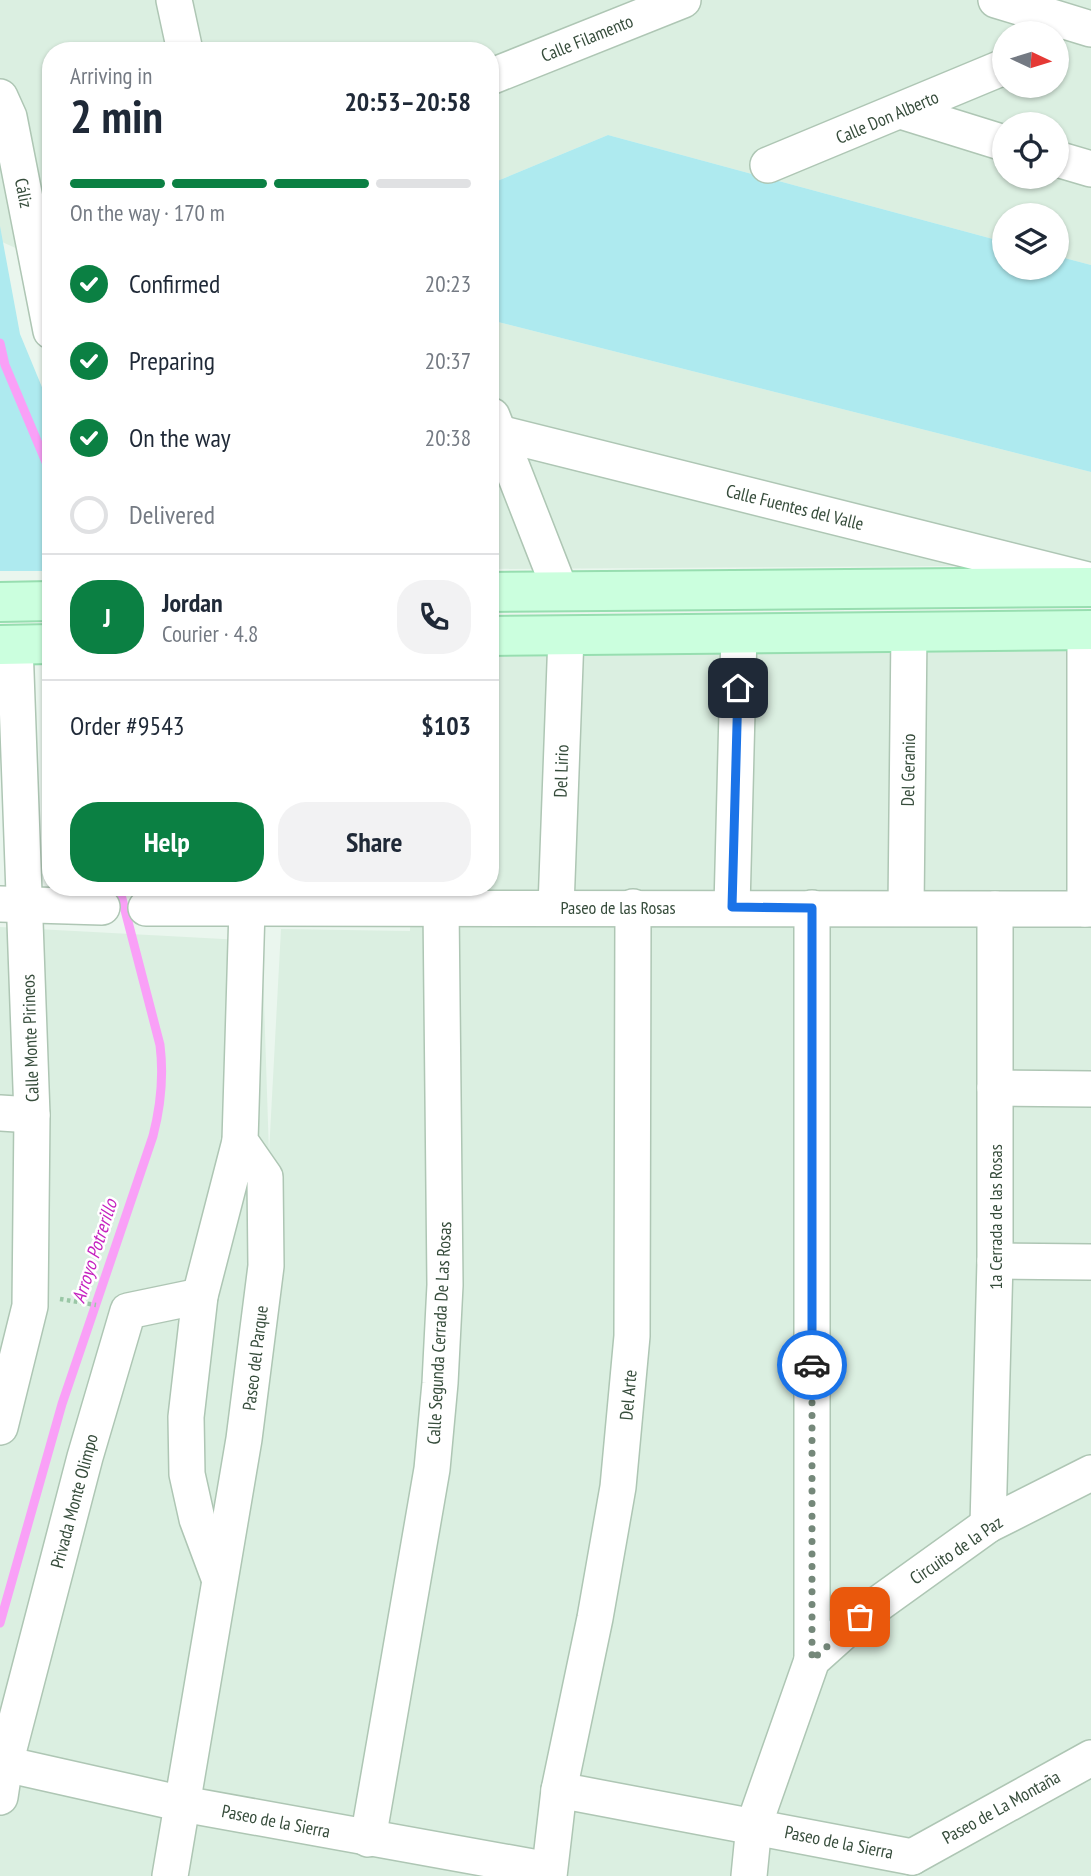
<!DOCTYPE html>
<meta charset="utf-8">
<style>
body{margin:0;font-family:"PT Sans Narrow",sans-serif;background:#f2f2f3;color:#1f2937;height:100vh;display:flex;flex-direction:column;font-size:26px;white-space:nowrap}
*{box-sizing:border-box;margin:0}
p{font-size:23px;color:#747a83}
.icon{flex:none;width:38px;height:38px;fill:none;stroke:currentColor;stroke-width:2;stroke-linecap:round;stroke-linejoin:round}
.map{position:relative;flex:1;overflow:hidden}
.side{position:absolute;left:42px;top:42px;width:457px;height:854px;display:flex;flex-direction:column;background:#fff;border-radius:28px;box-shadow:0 2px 5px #0004}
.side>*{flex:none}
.needle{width:46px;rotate:94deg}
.fabs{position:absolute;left:992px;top:21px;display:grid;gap:14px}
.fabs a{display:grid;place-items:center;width:77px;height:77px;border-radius:50%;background:#fff;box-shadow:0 2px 5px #0004;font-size:35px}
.pin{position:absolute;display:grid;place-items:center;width:60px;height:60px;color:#fff;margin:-30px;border-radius:14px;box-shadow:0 4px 10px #0006}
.courier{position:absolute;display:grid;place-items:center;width:70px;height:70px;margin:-35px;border:5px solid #1a73e8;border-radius:50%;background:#fff;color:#222;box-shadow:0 2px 9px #0007}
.summary em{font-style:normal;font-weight:600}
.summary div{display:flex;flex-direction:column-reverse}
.summary{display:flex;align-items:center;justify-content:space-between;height:119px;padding:0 28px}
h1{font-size:46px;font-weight:600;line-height:52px}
.bar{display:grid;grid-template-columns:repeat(4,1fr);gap:10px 7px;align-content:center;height:84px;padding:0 28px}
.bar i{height:9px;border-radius:5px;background:#e0e1e3}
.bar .selected{background:#0b8043}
.bar p{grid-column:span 4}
.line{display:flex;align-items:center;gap:18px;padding:0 28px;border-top:2px solid #e0e1e3}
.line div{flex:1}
.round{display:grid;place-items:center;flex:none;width:74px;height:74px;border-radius:28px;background:#f2f2f3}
ol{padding:0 28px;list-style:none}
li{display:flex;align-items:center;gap:21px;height:77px}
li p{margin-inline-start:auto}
li .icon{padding:7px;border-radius:50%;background:#0b8043;color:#fff;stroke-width:4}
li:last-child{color:#747a83}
li i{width:38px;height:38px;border:4px solid #e0e1e3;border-radius:50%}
.cta{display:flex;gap:14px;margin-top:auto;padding:14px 28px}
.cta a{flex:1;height:80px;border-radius:28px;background:#0b8043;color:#fff;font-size:28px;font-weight:600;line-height:80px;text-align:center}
.cta a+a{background:#f2f2f3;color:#1f2937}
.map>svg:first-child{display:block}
</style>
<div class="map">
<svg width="1091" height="1876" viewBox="0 0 1091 1876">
<rect width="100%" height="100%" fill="#eaf6ee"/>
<g fill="#dbefe1" fill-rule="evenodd">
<path d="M 0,0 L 1091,0 L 1091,265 L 1057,256 L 1057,215 L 1004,215 L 1004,242 L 608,135 L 490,184 L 490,51 L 51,51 L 51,264 L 0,241 ZM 1004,33 L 1057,33 L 1057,86 L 1004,86 ZM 1004,124 L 1057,124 L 1057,177 L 1004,177 Z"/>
<polygon points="490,320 1091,472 1091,565 490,569"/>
<polygon points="1091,649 1091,1876 0,1876 0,927 262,941 269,1153 281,929 410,931 411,887 490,887 490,657"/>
</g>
<g fill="#aeeaef">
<polygon points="608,135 1004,242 1004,268 1057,268 1057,256 1091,265 1091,472 490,320 490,184"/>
<polygon points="0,226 20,334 51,409 51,571 0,571"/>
</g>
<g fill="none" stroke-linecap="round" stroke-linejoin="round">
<g stroke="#f9a0f7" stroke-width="9">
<polyline points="0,343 5,365 51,474"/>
<path d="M 0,1623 L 62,1404 L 153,1136 C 161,1105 164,1077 160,1045 L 119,887"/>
</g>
<g stroke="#aec6b4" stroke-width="38">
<g id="street">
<polyline points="174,0 185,51"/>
<polyline points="996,0 1091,29"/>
<polyline points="490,77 683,0"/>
<polyline points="0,97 9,117 51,331"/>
<polyline points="901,111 1004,143"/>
<polyline points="1057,159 1091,169"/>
<polyline points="768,165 1004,67"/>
<polyline points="492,416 560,590"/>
<polyline points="499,433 1088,580"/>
<polyline points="1085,630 1085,909"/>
<polyline points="0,904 102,907"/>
<polyline points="556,907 566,636"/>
<polyline points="732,907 739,633"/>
<polyline points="146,908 1091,909"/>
<polyline points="812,908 812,1660"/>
<polyline points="906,908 909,631"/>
<polyline points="995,1088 1091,1089"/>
<polyline points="0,1113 32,1115"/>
<polyline points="995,1261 1091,1262"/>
<polyline points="0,1427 30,1306 32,1115 15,645"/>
<polyline points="988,1525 995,1261 995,909"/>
<polyline points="219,1578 197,1519 187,1474 186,1417 200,1296 240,1141"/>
<polyline points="5,1764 183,1804 549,1870"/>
<polyline points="559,1790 912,1857"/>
<polyline points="0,1797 5,1764 85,1457 128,1311 200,1296"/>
<polyline points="368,1839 432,1469 440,1383 445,1285 441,906"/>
<polyline points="912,1857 1091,1758"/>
<polyline points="170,1876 244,1439 266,1266 265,1177 240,1141 247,909"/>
<polyline points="549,1876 559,1790 595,1618 618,1487 632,1336 633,907"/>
<polyline points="749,1876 754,1825 812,1660 860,1617 988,1525 1091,1473"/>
</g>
</g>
<g stroke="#97deb0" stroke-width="42">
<g id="secondary">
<polyline points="490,592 1091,587"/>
<polyline points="0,602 51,601"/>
<polyline points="490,636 1091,630"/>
<polyline points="0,645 51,644"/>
</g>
</g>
<polyline stroke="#9ac7a6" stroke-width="4.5" stroke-dasharray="3.5 3.5" stroke-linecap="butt" points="60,1299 96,1305"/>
<use href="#street" stroke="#fff" stroke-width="35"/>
<use href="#secondary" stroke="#cbffde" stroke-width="38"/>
</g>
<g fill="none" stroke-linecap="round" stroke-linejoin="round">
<polyline stroke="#75887a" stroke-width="7" stroke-dasharray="0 12.6" points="812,1365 812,1660 860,1617"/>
<polyline stroke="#1a73e8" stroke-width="9" points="738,688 732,907 812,908 812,1365"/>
</g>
<g text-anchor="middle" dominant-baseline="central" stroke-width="5" stroke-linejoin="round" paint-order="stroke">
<g font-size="18" fill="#364c3b" stroke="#fff">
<text transform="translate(587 38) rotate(-22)">Calle Filamento</text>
<text transform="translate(887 117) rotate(-23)">Calle Don Alberto</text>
<text transform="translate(24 193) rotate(79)">Cáliz</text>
<text transform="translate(795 507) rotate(14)">Calle Fuentes del Valle</text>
<text transform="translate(908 770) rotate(-89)">Del Geranio</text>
<text transform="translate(561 771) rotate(-88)">Del Lirio</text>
<text x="618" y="907">Paseo de las Rosas</text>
<text transform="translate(30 1038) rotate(-92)">Calle Monte Pirineos</text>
<text transform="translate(995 1217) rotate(-90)">1a Cerrada de las Rosas</text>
<text transform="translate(439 1333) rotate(-87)">Calle Segunda Cerrada De Las Rosas</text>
<text transform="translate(255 1358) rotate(-83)">Paseo del Parque</text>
<text transform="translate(628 1395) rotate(-85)">Del Arte</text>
<text transform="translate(74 1501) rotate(-75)">Privada Monte Olimpo</text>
<text transform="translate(956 1550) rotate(-34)">Circuito de la Paz</text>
<text transform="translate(1001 1807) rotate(-29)">Paseo de La Montaña</text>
<text transform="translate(276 1821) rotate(11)">Paseo de la Sierra</text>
<text transform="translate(839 1842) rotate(11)">Paseo de la Sierra</text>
</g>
<g font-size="19" font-style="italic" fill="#c522bf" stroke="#fff">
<text transform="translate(94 1251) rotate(-72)">Arroyo Potrerillo</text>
</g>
</g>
</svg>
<div class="fabs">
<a><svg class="needle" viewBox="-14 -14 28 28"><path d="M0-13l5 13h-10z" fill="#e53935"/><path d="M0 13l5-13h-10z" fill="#747a83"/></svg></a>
<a><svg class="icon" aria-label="locate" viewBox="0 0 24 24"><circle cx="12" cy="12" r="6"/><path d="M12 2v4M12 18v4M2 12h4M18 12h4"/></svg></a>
<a><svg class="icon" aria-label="layers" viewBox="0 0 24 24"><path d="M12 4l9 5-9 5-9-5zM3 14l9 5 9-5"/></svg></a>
</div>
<div class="pin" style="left:860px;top:1617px;background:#ea580c"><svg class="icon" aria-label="bag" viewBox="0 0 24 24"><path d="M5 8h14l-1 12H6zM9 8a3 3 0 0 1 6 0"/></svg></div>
<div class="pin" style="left:738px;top:688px;background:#1f2937"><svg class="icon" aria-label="home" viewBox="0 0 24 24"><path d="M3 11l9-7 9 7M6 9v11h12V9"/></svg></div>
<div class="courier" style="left:812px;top:1365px"><svg class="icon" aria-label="car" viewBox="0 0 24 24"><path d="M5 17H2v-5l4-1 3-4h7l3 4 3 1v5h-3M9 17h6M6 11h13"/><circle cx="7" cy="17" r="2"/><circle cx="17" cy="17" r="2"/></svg></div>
<section class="side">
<div class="summary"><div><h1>2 min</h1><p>Arriving in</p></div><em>20:53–20:58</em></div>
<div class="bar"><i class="selected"></i><i class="selected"></i><i class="selected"></i><i></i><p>On the way · 170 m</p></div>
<ol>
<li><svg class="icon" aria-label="check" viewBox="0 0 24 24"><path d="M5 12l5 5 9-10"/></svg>Confirmed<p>20:23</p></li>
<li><svg class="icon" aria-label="check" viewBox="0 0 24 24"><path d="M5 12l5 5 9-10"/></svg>Preparing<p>20:37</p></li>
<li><svg class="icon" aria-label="check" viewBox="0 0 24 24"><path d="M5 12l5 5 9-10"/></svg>On the way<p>20:38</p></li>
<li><i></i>Delivered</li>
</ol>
<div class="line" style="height:126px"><b class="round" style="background:#0b8043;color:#fff">J</b><div><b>Jordan</b><p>Courier · 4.8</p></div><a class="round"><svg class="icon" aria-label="phone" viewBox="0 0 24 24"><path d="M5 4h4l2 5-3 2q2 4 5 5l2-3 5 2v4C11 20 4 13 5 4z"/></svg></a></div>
<div class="line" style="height:91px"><div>Order #9543</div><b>$103</b></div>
<div class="cta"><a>Help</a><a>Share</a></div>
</section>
</div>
